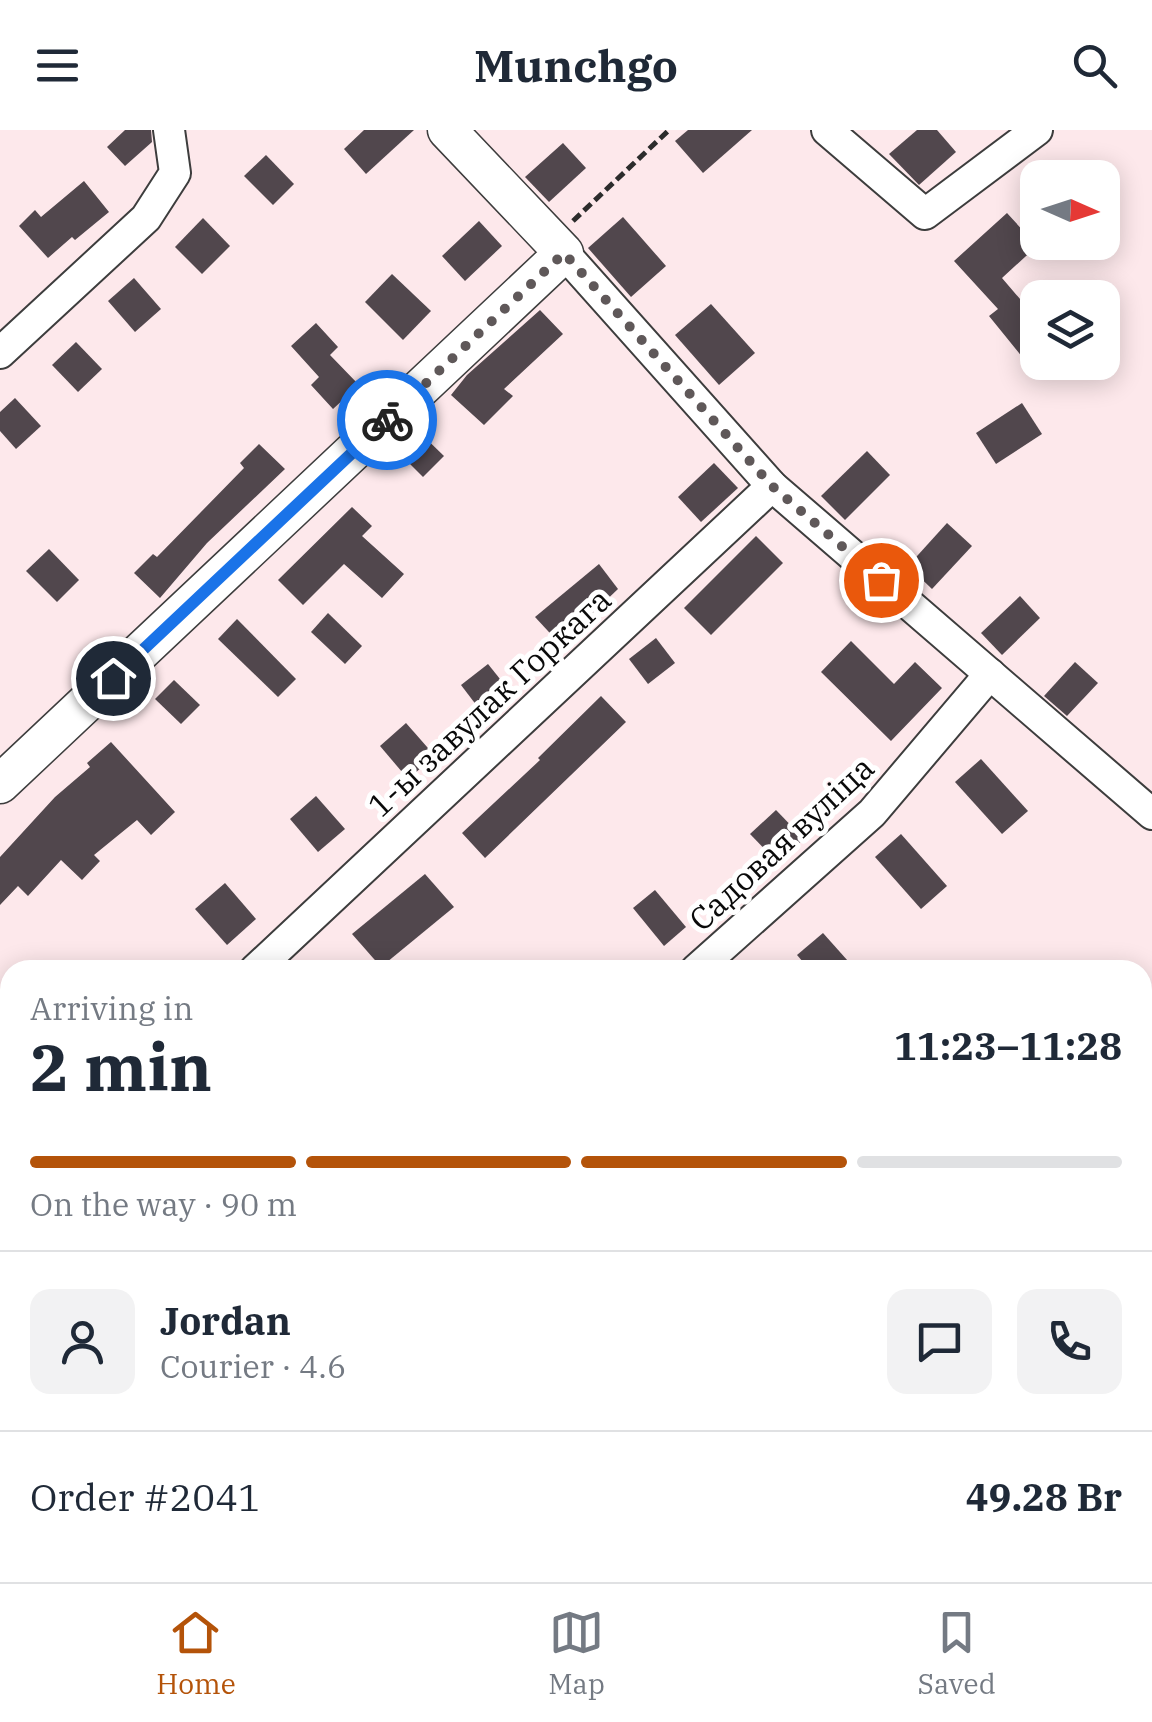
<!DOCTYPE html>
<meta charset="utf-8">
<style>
body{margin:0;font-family:"IBM Plex Serif",serif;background:#f2f2f3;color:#1f2937;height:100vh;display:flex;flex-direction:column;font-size:38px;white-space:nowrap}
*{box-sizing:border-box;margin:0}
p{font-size:32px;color:#747a83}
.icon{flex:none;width:55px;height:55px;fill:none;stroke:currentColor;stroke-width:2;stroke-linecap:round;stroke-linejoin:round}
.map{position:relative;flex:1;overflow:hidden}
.side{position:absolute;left:0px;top:830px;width:1152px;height:622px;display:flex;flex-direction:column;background:#fff;border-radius:30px 30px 0 0;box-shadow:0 5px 25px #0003}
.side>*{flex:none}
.needle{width:65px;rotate:93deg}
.controls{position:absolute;left:1020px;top:30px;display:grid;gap:20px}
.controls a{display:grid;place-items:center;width:100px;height:100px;border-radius:20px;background:#fff;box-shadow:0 5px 25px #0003;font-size:50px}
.pin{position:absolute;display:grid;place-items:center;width:85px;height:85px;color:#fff;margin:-42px;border:5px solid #fff;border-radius:50%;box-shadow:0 2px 10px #0007}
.courier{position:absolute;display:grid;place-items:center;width:100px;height:100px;margin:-50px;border:8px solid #1a73e8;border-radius:50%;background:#fff;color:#222;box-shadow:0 2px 12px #0007}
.headline em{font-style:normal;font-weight:700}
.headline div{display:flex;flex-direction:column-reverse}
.headline{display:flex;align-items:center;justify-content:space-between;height:170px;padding:0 30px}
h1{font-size:65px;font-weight:700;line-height:75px}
.bar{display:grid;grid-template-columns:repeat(4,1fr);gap:15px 10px;align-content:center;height:120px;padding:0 30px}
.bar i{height:12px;border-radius:8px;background:#e0e1e3}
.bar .active{background:#b45309}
.bar p{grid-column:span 4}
.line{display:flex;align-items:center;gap:25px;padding:0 30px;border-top:2px solid #e0e1e3}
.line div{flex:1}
.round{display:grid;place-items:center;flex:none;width:105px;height:105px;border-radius:20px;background:#f2f2f3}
header{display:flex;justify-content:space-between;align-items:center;height:130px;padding:0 30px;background:#fff;font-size:45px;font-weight:700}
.tab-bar{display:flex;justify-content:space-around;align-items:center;height:140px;border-top:2px solid #e0e1e3;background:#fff;font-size:28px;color:#747a83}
.tab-bar a{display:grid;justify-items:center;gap:5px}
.tab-bar .active{color:#b45309}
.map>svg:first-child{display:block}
</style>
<header><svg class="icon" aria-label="menu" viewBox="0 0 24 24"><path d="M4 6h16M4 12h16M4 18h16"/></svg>Munchgo<svg class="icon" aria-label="search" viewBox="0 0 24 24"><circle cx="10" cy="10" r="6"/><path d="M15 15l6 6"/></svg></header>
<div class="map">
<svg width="1152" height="1452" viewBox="0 0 1152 1452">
<rect width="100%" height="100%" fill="#fde8eb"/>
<polygon fill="#e4cfb5" points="1152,1022 1152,1452 905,1452 912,1442 1142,1442 1142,1039"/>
<g fill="#51474d">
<polygon points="125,0 151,0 152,12 125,36 107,17"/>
<polygon points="364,0 414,0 366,44 344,19"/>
<polygon points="688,0 752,0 703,43 675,11"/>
<polygon points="917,0 937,0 956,22 919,55 889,24"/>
<polygon points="563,13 586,38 549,72 525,47"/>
<polygon points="266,25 294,54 273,75 244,46"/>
<polygon points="84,51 109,82 75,110 72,107 48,128 19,96 35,80 41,87"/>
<polygon points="1007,83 1037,116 1002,148 1038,190 1038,216 1023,228 989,186 998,179 954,131"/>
<polygon points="623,87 666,136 631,167 588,118"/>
<polygon points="203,88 230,116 202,144 175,117"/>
<polygon points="479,91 502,116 465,151 442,126"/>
<polygon points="392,144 431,181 403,210 365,172"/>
<polygon points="134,148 161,179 135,202 108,171"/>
<polygon points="711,174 755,223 719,255 675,205"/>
<polygon points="540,180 563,204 504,259 513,266 484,295 451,265 467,245"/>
<polygon points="316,193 338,217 330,225 359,255 333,279 311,255 319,247 291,216"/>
<polygon points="76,212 102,239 78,262 52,235"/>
<polygon points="15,268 41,296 16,319 0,301 0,282"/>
<polygon points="1022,273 1042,304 996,334 976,303"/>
<polygon points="413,296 444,326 423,347 392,316"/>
<polygon points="259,314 285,339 207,413 160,468 134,443 153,424 157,427 244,338 240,333"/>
<polygon points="867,321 890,345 845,390 821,366"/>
<polygon points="714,333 738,358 701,392 678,367"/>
<polygon points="352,377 372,396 362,406 404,444 382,468 344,434 303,475 278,450"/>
<polygon points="947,393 972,416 932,459 908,436"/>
<polygon points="756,406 783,433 711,505 684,478"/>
<polygon points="49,419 79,450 57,472 26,441"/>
<polygon points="599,434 618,459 560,514 535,487"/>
<polygon points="1020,466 1040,488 1002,525 981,503"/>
<polygon points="328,483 362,516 345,534 311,502"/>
<polygon points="237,489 296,549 278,567 218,509"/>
<polygon points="656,508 675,533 648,554 629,529"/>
<polygon points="851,511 894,554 915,532 942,558 891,611 821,542"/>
<polygon points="1075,532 1098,553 1067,586 1044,566"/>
<polygon points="488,534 508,559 480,580 461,555"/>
<polygon points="174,550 200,575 181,594 155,569"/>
<polygon points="601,566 626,592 485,728 462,703 540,630 538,628"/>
<polygon points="406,593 435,626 408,649 380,616"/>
<polygon points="111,612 175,682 151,705 137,690 94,725 100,731 82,750 61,730 28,766 18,756 0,775 0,727 55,667 90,637 87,633"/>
<polygon points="981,629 1028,681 1002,704 955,652"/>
<polygon points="316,666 345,699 318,722 290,689"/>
<polygon points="776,680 804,709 778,733 750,704"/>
<polygon points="901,704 947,756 921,779 875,727"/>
<polygon points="425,744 454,777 381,837 352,804"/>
<polygon points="225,753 256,789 227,815 195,779"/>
<polygon points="655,760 686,797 664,816 633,778"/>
<polygon points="823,803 856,840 810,840 797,825"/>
</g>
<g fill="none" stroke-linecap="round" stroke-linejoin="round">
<g stroke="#3d3d3d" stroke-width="34">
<g id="minor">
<polyline points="827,0 925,84 1037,0"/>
<polyline points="564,123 772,356 1152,684"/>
<polyline points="0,223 146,88 175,43 169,0"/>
<polyline points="255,840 772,356"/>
<polyline points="696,840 872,683 990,544"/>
<polyline points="1142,985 1152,970"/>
<polyline points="0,1079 10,1069"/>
<polyline points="6,1452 17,1442"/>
<polyline points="835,1452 842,1442"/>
</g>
</g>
<g stroke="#3d3d3d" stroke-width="41">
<polyline id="tertiary" points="0,654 564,123 447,0"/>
</g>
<g stroke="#2c2c2c" stroke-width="5" stroke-dasharray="10 5" stroke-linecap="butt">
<polyline points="573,91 669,0"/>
<polyline points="1142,1420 1152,1401"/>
<polyline points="1126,1452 1131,1442"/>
</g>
<use href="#minor" stroke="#fff" stroke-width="30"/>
<use href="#tertiary" stroke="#fff" stroke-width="38"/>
</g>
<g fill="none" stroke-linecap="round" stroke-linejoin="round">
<polyline stroke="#5f5859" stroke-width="10" stroke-dasharray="0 18" points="387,290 564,123 772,356 881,450"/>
<polyline stroke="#1a73e8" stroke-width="12" points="113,548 387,290"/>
</g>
<g text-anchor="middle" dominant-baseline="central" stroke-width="10" stroke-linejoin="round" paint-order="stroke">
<g font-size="32" fill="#0a0a0a" stroke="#fff">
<text transform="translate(489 572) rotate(-43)">1-ы завулак Горкага</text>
<text transform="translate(781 713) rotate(-43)">Садовая вуліца</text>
</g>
</g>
</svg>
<div class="controls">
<a><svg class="needle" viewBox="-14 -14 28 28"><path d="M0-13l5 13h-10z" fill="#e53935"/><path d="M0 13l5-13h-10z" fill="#747a83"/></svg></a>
<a><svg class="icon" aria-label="layers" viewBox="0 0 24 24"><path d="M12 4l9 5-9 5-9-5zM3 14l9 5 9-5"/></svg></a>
</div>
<div class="pin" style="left:881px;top:450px;background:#ea580c"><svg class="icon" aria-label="bag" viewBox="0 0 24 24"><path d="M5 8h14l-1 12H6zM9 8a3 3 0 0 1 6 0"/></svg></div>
<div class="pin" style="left:113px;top:548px;background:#1f2937"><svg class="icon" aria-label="home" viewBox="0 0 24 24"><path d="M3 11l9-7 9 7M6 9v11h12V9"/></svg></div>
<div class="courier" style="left:387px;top:290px"><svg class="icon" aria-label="bike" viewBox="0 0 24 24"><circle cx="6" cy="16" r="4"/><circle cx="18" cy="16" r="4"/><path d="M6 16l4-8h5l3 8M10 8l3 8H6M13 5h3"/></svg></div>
<section class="side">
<div class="headline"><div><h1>2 min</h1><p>Arriving in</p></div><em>11:23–11:28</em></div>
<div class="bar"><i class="active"></i><i class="active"></i><i class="active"></i><i></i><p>On the way · 90 m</p></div>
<div class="line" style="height:180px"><a class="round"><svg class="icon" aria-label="person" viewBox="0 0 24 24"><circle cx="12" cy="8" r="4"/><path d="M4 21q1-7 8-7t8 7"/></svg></a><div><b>Jordan</b><p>Courier · 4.6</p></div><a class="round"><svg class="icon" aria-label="chat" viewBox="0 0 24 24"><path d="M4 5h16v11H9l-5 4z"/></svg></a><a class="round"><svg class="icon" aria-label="phone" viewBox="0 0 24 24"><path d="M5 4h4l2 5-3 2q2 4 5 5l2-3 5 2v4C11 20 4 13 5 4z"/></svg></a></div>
<div class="line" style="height:130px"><div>Order #2041</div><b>49.28 Br</b></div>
</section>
</div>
<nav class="tab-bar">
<a class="active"><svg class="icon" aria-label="home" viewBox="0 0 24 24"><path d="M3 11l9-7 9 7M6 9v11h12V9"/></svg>Home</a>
<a><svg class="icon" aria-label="map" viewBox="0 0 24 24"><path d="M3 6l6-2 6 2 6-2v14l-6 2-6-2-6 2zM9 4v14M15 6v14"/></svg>Map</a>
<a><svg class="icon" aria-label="saved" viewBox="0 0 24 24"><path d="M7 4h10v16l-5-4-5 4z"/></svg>Saved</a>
</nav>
